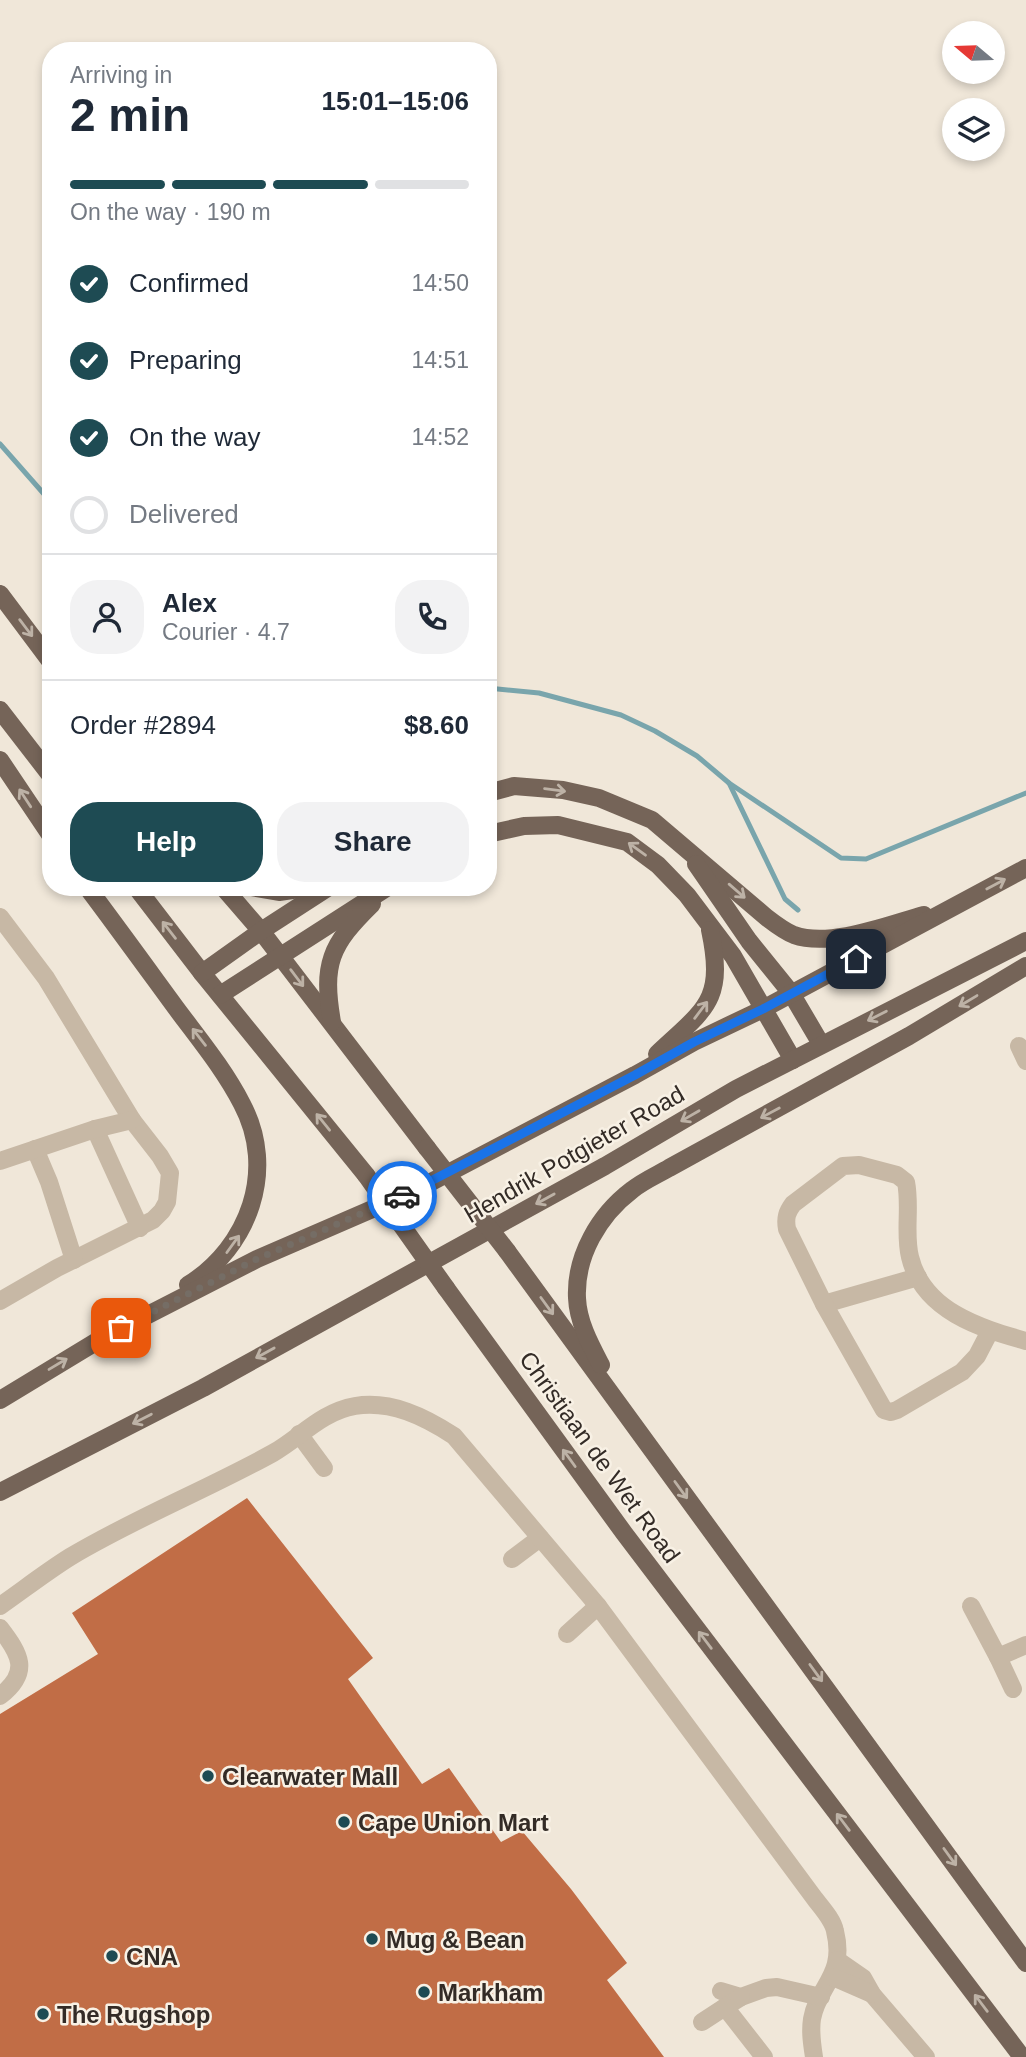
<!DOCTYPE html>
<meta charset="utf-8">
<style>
body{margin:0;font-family:Helvetica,sans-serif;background:#f2f2f3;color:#1f2937;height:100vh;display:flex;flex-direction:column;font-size:26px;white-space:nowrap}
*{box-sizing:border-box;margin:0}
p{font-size:23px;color:#747a83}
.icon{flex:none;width:38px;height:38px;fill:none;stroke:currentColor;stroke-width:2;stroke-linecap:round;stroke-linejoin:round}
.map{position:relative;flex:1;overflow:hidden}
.side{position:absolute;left:42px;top:42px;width:455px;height:854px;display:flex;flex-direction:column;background:#fff;border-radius:28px;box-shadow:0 4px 10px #0003}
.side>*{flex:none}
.needle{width:46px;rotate:289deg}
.fabs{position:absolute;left:942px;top:21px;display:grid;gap:14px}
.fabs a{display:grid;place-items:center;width:63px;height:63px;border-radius:50%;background:#fff;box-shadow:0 4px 10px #0003;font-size:35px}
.pin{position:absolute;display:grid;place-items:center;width:60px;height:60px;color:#fff;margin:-30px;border-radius:14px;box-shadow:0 4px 10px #0006}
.courier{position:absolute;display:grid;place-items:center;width:70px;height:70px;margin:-35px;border:5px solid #1a73e8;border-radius:50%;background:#fff;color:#222;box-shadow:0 2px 9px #0007}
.head em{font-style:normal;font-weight:600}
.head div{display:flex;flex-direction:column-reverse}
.head{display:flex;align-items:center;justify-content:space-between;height:119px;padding:0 28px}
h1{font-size:46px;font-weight:600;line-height:52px}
.bar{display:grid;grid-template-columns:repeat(4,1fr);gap:10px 7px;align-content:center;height:84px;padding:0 28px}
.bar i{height:9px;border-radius:5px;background:#e0e1e3}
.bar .selected{background:#1e4b53}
.bar p{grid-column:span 4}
.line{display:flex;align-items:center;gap:18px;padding:0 28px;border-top:2px solid #e0e1e3}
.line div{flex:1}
.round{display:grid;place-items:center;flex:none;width:74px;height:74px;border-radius:28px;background:#f2f2f3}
ol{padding:0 28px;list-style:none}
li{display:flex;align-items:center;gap:21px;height:77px}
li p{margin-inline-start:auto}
li .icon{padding:7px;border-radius:50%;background:#1e4b53;color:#fff;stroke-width:4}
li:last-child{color:#747a83}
li i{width:38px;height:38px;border:4px solid #e0e1e3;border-radius:50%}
.button{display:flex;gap:14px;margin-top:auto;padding:14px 28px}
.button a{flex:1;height:80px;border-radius:28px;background:#1e4b53;color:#fff;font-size:28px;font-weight:600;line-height:80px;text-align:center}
.button a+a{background:#f2f2f3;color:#1f2937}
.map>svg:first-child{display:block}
</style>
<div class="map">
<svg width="1026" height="2057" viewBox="0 0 1026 2057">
<rect width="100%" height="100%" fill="#f0e7d9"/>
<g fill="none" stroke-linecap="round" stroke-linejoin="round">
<g stroke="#79a5ac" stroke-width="5">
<polyline points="0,444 51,502"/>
<polyline points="488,688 539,693 621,715 655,731 697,756 729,783 785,899 798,910"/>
<polyline points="729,783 841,858 866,859 1026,793"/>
</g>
</g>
<polygon fill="#c16d46" points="247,1498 373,1658 348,1679 422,1784 449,1768 501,1842 522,1831 571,1889 627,1963 607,1980 664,2057 0,2057 0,1714 98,1654 72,1613"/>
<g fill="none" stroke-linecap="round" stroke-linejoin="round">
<g stroke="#c7b8a5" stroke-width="18">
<polyline points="0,917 46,978 132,1120 160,1156 170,1173 167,1202 162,1211 153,1220 57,1268 0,1301"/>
<polyline points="1019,1046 1026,1061"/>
<polyline points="95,1129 140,1228"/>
<polyline points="35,1149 49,1182 74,1260"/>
<polyline points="0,1161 95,1129 132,1120"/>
<polyline points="824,1304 918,1277"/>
<path d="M 990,1331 L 977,1356 L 962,1372 L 897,1410 L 891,1412 L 884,1410 L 824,1304 L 787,1229 C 785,1218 787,1212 793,1204 L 843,1166 L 859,1165 L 897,1175 L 906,1182 C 911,1207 904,1233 910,1257 C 923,1311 980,1328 1026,1341"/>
<polyline points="299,1434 324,1468"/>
<polyline points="512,1559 540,1538"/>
<path d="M 0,1606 C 23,1590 46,1572 70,1557 C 135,1518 206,1490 273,1453 C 301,1437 321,1412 355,1406 C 391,1400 425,1417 454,1436 L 598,1606 L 815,1899 C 822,1908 833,1920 835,1931 C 846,1976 818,1985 812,2019 C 810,2032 812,2044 814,2057"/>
<polyline points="971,1606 998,1657"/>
<path d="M 0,1628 C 20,1654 31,1672 0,1696"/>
<polyline points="567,1634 598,1606"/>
<polyline points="1013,1689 998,1657 1026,1645"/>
<polyline points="837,1960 863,1978 872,1994 926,2057"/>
<polyline points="833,1977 872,1994"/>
<polyline points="721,1991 741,1997 766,1988 777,1987 821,1997"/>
<polyline points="741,1997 725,2007 764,2057"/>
<polyline points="702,2022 725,2007"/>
</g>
<g stroke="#756458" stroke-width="18">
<polyline points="0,594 51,662"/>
<polyline points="0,710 51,776"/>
<polyline points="0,760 51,836"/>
<path d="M 488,793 L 514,786 L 563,790 L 599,798 L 652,820 L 766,917 C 775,924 784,931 794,935 C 830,948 888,925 924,915"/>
<polyline points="488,834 524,826 558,825 627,842 658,865 687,895 733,956 793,1060"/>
<polyline points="696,864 749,941 791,993 821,1044"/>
<path d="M 87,887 C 117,927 146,967 176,1008 C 199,1039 224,1069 242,1104 C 277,1170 249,1247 188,1285"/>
<polyline points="136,887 202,973 366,1175"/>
<polyline points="223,887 261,931 427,1148"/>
<polyline points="251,887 279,892 312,887"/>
<polyline points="202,973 261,931 329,887"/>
<polyline points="220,995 388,887"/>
<path d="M 332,1022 C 322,964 330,945 372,904"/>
<path d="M 657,1054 C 706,1008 725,1001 710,930"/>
<polyline points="507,1251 1026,1963"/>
<polyline points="446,1288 624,1533 1022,2057"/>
<path d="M 601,1365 C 590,1344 578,1322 577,1298 C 575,1256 599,1215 632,1190 C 643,1181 657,1175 669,1168 L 909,1036 L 1026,966"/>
<polyline points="0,1400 99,1340 257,1259 414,1191 635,1075 694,1042 763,1009 1026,868"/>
<polyline points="0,1492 203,1388 605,1166 736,1089 1026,941"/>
</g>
<g stroke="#756458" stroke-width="18">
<polyline points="427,1148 507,1251"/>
<polyline points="366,1175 446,1288"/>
</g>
</g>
<defs><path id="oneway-shaft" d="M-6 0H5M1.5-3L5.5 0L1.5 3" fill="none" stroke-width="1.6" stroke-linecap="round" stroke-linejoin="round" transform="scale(1.75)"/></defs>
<g stroke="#bdb2a6">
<use href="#oneway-shaft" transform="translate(26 628) rotate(53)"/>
<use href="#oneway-shaft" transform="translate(555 790) rotate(7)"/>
<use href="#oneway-shaft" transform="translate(25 798) rotate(-123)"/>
<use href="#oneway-shaft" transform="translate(637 849) rotate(-144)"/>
<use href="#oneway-shaft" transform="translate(996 884) rotate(-28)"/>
<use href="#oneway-shaft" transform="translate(737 891) rotate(41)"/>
<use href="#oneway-shaft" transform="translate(169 930) rotate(-128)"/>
<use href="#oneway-shaft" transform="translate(297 978) rotate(53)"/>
<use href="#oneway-shaft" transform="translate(968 1001) rotate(149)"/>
<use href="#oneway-shaft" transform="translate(701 1010) rotate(-53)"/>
<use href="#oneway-shaft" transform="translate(877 1016) rotate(153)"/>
<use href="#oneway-shaft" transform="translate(199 1037) rotate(-128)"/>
<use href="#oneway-shaft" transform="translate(770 1113) rotate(152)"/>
<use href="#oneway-shaft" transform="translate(690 1116) rotate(150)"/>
<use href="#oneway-shaft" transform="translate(323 1122) rotate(-129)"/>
<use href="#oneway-shaft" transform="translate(545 1199) rotate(151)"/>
<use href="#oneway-shaft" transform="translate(233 1244) rotate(-54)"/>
<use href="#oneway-shaft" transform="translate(547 1306) rotate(54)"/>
<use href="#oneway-shaft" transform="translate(265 1353) rotate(151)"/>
<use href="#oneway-shaft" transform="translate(58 1364) rotate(-31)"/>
<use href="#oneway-shaft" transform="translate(142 1419) rotate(153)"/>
<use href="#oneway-shaft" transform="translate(569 1458) rotate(-126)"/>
<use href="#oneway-shaft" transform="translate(681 1490) rotate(54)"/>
<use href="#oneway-shaft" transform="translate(705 1640) rotate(-127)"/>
<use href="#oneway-shaft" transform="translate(816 1673) rotate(54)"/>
<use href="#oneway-shaft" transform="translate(843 1822) rotate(-127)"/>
<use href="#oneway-shaft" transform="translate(950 1857) rotate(54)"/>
<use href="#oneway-shaft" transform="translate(981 2003) rotate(-127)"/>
</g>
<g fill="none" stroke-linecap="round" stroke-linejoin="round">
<polyline stroke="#756d65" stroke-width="7" stroke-dasharray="0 12.6" points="121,1328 257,1259 402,1196"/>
<polyline stroke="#1a73e8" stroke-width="9" points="402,1196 635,1075 694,1042 763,1009 856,959"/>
</g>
<g fill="#1e4b53" stroke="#f8f1e5" stroke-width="2.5">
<circle cx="208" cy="1776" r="7"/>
<circle cx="344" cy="1822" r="7"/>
<circle cx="372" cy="1939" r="7"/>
<circle cx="112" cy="1956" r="7"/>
<circle cx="424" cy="1992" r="7"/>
<circle cx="43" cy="2014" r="7"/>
</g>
<g text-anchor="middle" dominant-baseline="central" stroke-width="5" stroke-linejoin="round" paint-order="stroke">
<g font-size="24" fill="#332b26" stroke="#f8f1e5">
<text transform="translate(574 1154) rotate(-30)">Hendrik Potgieter Road</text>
<text transform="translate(600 1457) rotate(54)">Christiaan de Wet Road</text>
</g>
<g font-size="24" font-weight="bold" fill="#332b26" stroke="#f8f1e5" text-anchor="start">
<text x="222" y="1776">Clearwater Mall</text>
<text x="358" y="1822">Cape Union Mart</text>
<text x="386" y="1939">Mug &amp; Bean</text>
<text x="126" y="1956">CNA</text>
<text x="438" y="1992">Markham</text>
<text x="57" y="2014">The Rugshop</text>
</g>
</g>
</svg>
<div class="fabs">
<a><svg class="needle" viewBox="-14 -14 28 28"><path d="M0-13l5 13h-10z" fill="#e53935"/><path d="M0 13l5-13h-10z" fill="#747a83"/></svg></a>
<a><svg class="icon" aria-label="layers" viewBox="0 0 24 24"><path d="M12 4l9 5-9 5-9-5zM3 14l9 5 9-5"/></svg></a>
</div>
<div class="pin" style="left:121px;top:1328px;background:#ea580c"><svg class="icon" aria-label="bag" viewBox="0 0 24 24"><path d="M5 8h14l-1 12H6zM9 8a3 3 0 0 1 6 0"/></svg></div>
<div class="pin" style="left:856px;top:959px;background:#1f2937"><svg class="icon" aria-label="home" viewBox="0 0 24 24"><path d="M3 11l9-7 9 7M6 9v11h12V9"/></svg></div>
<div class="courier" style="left:402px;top:1196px"><svg class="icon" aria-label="car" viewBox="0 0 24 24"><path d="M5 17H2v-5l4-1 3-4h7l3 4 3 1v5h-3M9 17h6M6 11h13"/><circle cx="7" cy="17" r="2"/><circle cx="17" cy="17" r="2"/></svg></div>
<section class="side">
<div class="head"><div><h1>2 min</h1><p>Arriving in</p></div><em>15:01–15:06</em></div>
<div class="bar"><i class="selected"></i><i class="selected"></i><i class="selected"></i><i></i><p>On the way · 190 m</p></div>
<ol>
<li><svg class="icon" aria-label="check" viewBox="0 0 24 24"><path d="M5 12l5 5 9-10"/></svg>Confirmed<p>14:50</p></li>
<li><svg class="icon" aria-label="check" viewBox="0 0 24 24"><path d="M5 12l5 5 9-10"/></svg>Preparing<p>14:51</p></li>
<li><svg class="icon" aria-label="check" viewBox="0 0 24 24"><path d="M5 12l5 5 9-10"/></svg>On the way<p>14:52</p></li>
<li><i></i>Delivered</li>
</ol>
<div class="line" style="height:126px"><a class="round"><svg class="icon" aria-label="person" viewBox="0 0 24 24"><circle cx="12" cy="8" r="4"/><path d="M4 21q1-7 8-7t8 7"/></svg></a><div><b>Alex</b><p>Courier · 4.7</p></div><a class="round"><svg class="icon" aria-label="phone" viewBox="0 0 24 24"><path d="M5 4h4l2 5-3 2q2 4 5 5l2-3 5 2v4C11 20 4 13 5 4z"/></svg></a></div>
<div class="line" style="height:91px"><div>Order #2894</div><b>$8.60</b></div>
<div class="button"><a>Help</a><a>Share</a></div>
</section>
</div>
